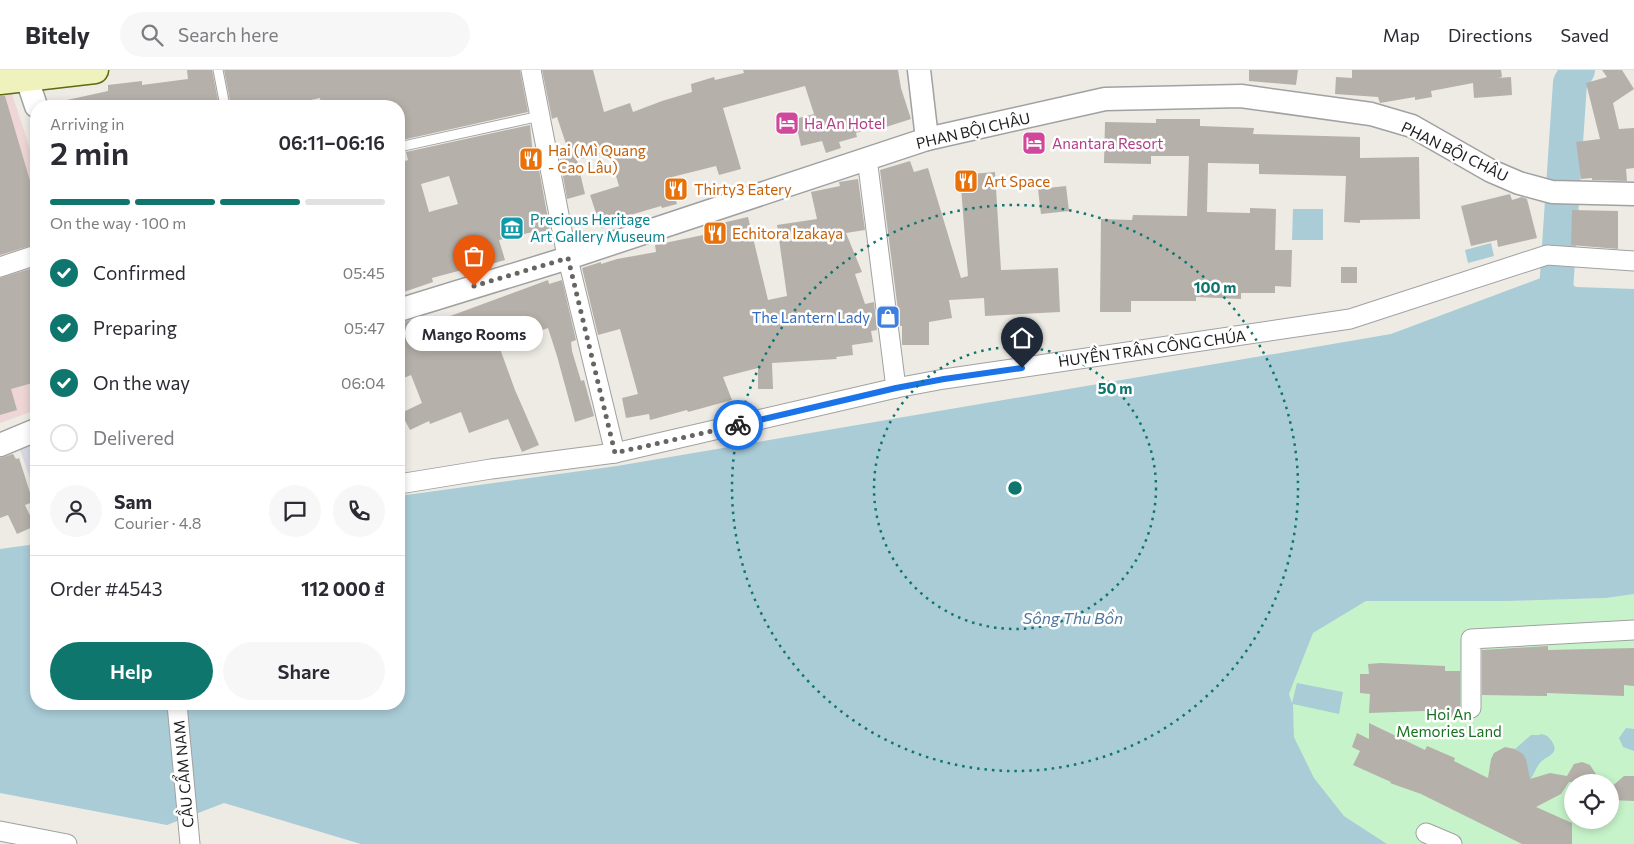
<!DOCTYPE html>
<meta charset="utf-8">
<style>
body{margin:0;font-family:Commissioner,sans-serif;background:#f7f7f7;color:#2b2b33;height:100vh;display:flex;flex-direction:column;font-size:19px;white-space:nowrap}
*{box-sizing:border-box;margin:0}
p{font-size:16px;color:#7c7c81}
.icon{flex:none;width:28px;height:28px;fill:none;stroke:currentColor;stroke-width:2;stroke-linecap:round;stroke-linejoin:round}
.map{position:relative;flex:1;overflow:hidden}
.details{position:absolute;left:30px;top:30px;width:375px;height:610px;display:flex;flex-direction:column;background:#fff;border-radius:20px;box-shadow:0 2px 8px #0003}
.details>*{flex:none}
.fabs{position:absolute;left:1564px;top:704px;display:grid;gap:10px}
.fabs a{display:grid;place-items:center;width:55px;height:55px;border-radius:50%;background:#fff;box-shadow:0 2px 8px #0003;font-size:25px}
.pin{position:absolute;display:grid;place-items:center;width:42px;height:42px;color:#fff;margin:-51px -21px;border-radius:50% 50% 50% 0;rotate:-45deg;box-shadow:0 0 5px #0007}
.pin .icon{rotate:45deg}
.courier{position:absolute;display:grid;place-items:center;width:50px;height:50px;margin:-25px;border:4px solid #1a73e8;border-radius:50%;background:#fff;color:#222;box-shadow:0 1px 6px #0007}
.bubble{position:absolute;height:35px;border-radius:18px;background:#fff;box-shadow:0 2px 8px #0003;font-size:16px;font-weight:600;line-height:35px;text-align:center}
.summary em{font-style:normal;font-weight:600}
.summary div{display:flex;flex-direction:column-reverse}
.summary{display:flex;align-items:center;justify-content:space-between;height:85px;padding:0 20px}
h1{font-size:32px;font-weight:600;line-height:38px}
.bar{display:grid;grid-template-columns:repeat(4,1fr);gap:8px 5px;align-content:center;height:60px;padding:0 20px}
.bar i{height:6px;border-radius:4px;background:#e1e1e2}
.bar .on{background:#0f766e}
.bar p{grid-column:span 4}
.line{display:flex;align-items:center;gap:12px;padding:0 20px;border-top:1px solid #e1e1e2}
.line div{flex:1}
.round{display:grid;place-items:center;flex:none;width:52px;height:52px;border-radius:26px;background:#f7f7f7}
ol{padding:0 20px;list-style:none}
li{display:flex;align-items:center;gap:15px;height:55px}
li p{margin-inline-start:auto}
li .icon{padding:5px;border-radius:50%;background:#0f766e;color:#fff;stroke-width:4}
li:last-child{color:#7c7c81}
li i{width:28px;height:28px;border:2px solid #e1e1e2;border-radius:50%}
.action{display:flex;gap:10px;margin-top:auto;padding:10px 20px}
.action a{flex:1;height:58px;border-radius:30px;background:#0f766e;color:#fff;font-size:20px;font-weight:600;line-height:58px;text-align:center}
.action a+a{background:#f7f7f7;color:#2b2b33}
header{display:flex;align-items:center;gap:30px;box-sizing:border-box;height:70px;padding:0 25px;background:#fff;border-bottom:1px solid #e1e1e2}
header strong{font-size:24px}
nav{display:flex;gap:28px;margin-inline-start:auto;font-size:18px}
.search{width:350px;height:45px;background:#f7f7f7;display:flex;align-items:center;gap:12px;box-sizing:border-box;padding:0 18px;border-radius:28px;color:#7c7c81;font-size:19px}
.map>svg:first-child{display:block}
</style>
<header>
<strong>Bitely</strong>
<div class="search"><svg class="icon" aria-label="search" viewBox="0 0 24 24"><circle cx="10" cy="10" r="6"/><path d="M15 15l6 6"/></svg>Search here</div>
<nav><a>Map</a><a>Directions</a><a>Saved</a></nav>
</header>
<div class="map">
<svg width="1634" height="774" viewBox="0 0 1634 774">
<rect width="100%" height="100%" fill="#edebe4"/>
<polygon fill="#edd6d5" points="10,18 36,97 36,340 0,353 0,20"/>
<path fill="#c6f3ca" fill-rule="evenodd" d="M 1634,524 L 1634,774 L 1387,774 L 1344,746 L 1314,708 L 1294,667 L 1293,634 L 1289,624 L 1313,563 L 1366,531 L 1505,531 L 1606,528 ZM 1572,712 L 1610,712 L 1610,750 L 1572,750 Z"/>
<polygon fill="#d9d9e3" points="36,370 36,425 19,377"/>
<g fill="#a9ccd7">
<polygon points="1293,139 1323,139 1323,170 1292,170"/>
<polygon points="1491,173 1494,186 1468,193 1465,180"/>
<polygon points="1558,204 1576,217 1634,219 1634,524 1606,528 1505,531 1366,531 1313,563 1289,624 1292,633 1297,613 1343,622 1339,644 1293,634 1294,667 1314,708 1344,746 1387,774 361,774 224,733 167,755 0,723 0,479 36,474 36,634 399,634 399,426 617,396 1391,264 1549,205"/>
<polygon points="1626,658 1634,659 1634,681 1623,677 1619,668"/>
<path d="M 1541,664 C 1546,665 1548,666 1551,670 C 1562,685 1545,685 1539,694 C 1535,700 1532,708 1527,715 C 1526,701 1529,686 1515,679 L 1531,665 L 1539,665 Z"/>
</g>
<g fill="none" stroke-linecap="round" stroke-linejoin="round">
<polyline stroke="#a9ccd7" stroke-width="34" points="1554,250 1570,13 1578,0"/>
</g>
<g fill="#b6b0aa" fill-rule="evenodd">
<polygon points="187,0 212,0 219,36 175,36 175,34 153,36 68,36 67,30 108,21 108,15 142,11 142,15 188,9"/>
<polygon points="224,0 520,0 528,42 402,70 399,57 399,36 321,36 320,28 283,36 231,36"/>
<polygon points="542,0 593,0 604,42 630,33 633,42 662,31 692,22 691,14 714,7 715,10 744,3 743,0 898,0 901,18 911,49 886,57 885,53 856,63 857,67 839,72 841,78 826,83 822,71 801,76 795,49 814,44 805,16 723,38 741,99 719,105 716,96 672,107 676,121 673,122 677,134 662,138 661,136 620,148 620,151 601,158 590,125 619,116 609,82 577,90 585,124 567,129 560,89 570,86 557,47 552,49"/>
<polygon points="1249,0 1298,0 1296,15 1249,11"/>
<polygon points="1352,0 1501,0 1502,7 1498,8 1511,7 1512,25 1474,28 1473,13 1431,21 1432,27 1415,30 1415,27 1380,33 1378,27 1335,24 1336,7 1352,8"/>
<polygon points="1602,0 1622,0 1634,19 1613,33 1619,59 1634,58 1634,98 1626,99 1627,111 1592,110 1592,108 1581,109 1576,72 1600,69 1586,13 1607,7"/>
<polygon points="0,26 5,26 36,131 36,174 0,185"/>
<polygon points="1156,49 1200,49 1200,56 1254,58 1253,64 1360,67 1360,88 1419,87 1420,149 1360,150 1360,153 1344,152 1346,106 1259,104 1259,94 1208,93 1207,142 1250,143 1250,138 1276,139 1275,180 1292,180 1291,217 1275,216 1275,223 1241,223 1241,229 1196,227 1196,231 1131,231 1131,242 1100,242 1101,149 1132,150 1133,145 1187,146 1189,86 1151,86 1151,94 1104,93 1105,52 1156,53"/>
<path d="M 530,55 L 534,95 L 538,94 L 550,160 L 537,163 L 537,161 L 499,170 L 505,190 L 478,198 L 477,196 L 432,208 L 433,212 L 401,223 L 402,225 L 399,226 L 399,93 L 408,90 L 406,82 ZM 449,106 L 458,134 L 429,142 L 421,114 Z"/>
<polygon points="910,91 914,102 928,98 961,208 968,206 960,105 995,102 1001,200 1058,198 1060,242 985,246 984,228 949,230 952,248 929,252 929,275 902,275 902,256 900,256 880,100"/>
<polygon points="858,109 865,160 846,163 862,202 855,204 865,234 874,232 877,260 871,261 873,272 852,275 853,285 836,287 837,289 772,293 773,319 758,319 758,298 723,307 732,330 688,342 687,340 650,350 649,344 626,348 622,328 638,324 620,259 598,265 582,198 601,192 601,194 617,189 656,182 655,175 708,164 707,159 722,154 722,153 748,147 768,230 787,226 777,155 817,149 811,122 840,116 839,112"/>
<polygon points="1066,116 1069,141 1041,144 1038,119"/>
<polygon points="1510,124 1512,130 1522,127 1527,129 1537,168 1498,177 1497,170 1471,176 1461,136"/>
<polygon points="1572,140 1618,141 1618,179 1571,175"/>
<polygon points="36,197 36,312 11,319 17,340 0,345 0,208"/>
<rect x="1341" y="197" width="16" height="16"/>
<polygon points="548,210 549,214 562,210 576,270 571,272 572,281 581,311 584,310 594,346 575,352 557,286 548,258 499,276 515,320 539,375 522,382 508,349 469,363 461,342 430,354 429,351 410,360 401,343 422,333 411,305 399,310 399,253 411,250 413,254 432,247 434,252"/>
<polygon points="13,384 16,389 19,388 33,432 25,435 35,456 17,464 8,445 0,448 0,388"/>
<polygon points="1548,576 1548,580 1634,578 1634,616 1624,615 1624,626 1547,623 1547,626 1482,625 1482,580"/>
<polygon points="1381,593 1445,596 1445,601 1460,601 1460,638 1465,648 1450,648 1450,640 1369,643 1370,624 1360,623 1360,604 1369,604 1368,594"/>
<polygon points="1369,653 1425,680 1427,676 1455,688 1454,691 1488,708 1491,689 1494,683 1505,677 1515,679 1523,684 1526,689 1530,709 1550,703 1567,706 1574,694 1582,692 1590,695 1601,712 1569,712 1561,724 1536,737 1572,753 1572,774 1522,774 1421,724 1390,713 1391,712 1353,695 1360,681 1352,677 1357,663 1369,669"/>
<polygon points="1624,706 1634,706 1634,731 1610,730 1610,718"/>
</g>
<g fill="none" stroke-linecap="round" stroke-linejoin="round">
<g stroke="#a1a1a1" stroke-width="11">
<g id="service">
<polyline points="218,0 225,36"/>
<polyline points="399,77 540,46"/>
</g>
</g>
<g stroke="#a1a1a1" stroke-width="21">
<g id="minor">
<polyline points="531,0 566,181 615,383"/>
<polyline points="867,88 896,318"/>
<polyline points="0,197 36,185"/>
<polyline points="399,414 491,399 615,383 896,318 944,309 1350,249 1547,185 1634,191"/>
<polyline points="177,634 190,774"/>
<polyline points="1471,638 1471,569 1634,560"/>
<polyline points="0,761 67,774"/>
<polyline points="1426,763 1452,774"/>
</g>
</g>
<g stroke="#a1a1a1" stroke-width="25">
<g id="tertiary">
<polyline points="24,0 36,36"/>
<polyline points="919,0 927,69"/>
<polyline points="399,240 568,188 927,69 1105,29 1241,26 1371,44 1412,56 1491,101 1519,113 1552,122 1634,124"/>
<polyline points="0,375 36,360"/>
</g>
</g>
<g stroke="#5e6910" stroke-width="29">
<polyline id="secondary" points="0,11 95,0"/>
</g>
<use href="#service" stroke="#fff" stroke-width="9"/>
<use href="#minor" stroke="#fff" stroke-width="19"/>
<use href="#tertiary" stroke="#fff" stroke-width="22"/>
<use href="#secondary" stroke="#eff2bd" stroke-width="26"/>
</g>
<g fill="none" stroke-linecap="round" stroke-linejoin="round">
<polyline stroke="#666563" stroke-width="5" stroke-dasharray="0 9" points="474,216 568,188 615,383 738,355"/>
<polyline stroke="#1a73e8" stroke-width="6" points="738,355 896,318 944,309 1022,298"/>
</g>
<g fill="none" stroke="#0f766e" stroke-width="2.5" stroke-dasharray="2.5 5">
<circle cx="1015" cy="418" r="141"/>
<circle cx="1015" cy="418" r="283"/>
</g>
<defs>
<g id="hotel-square" transform="scale(1.25)"><rect x="-9" y="-9" width="18" height="18" rx="4" fill="#d1479c" stroke="#fff"/><path d="M-6-4.5h1.5V1H6V5H4.5V3h-9V5H-6ZM-4 0a1.8 1.8 0 1 1 3.6 0ZM.5 0V-2.5h3Q6-2.5 6 0Z" fill="#fff"/></g>
<g id="restaurant-square" transform="scale(1.25)"><rect x="-9" y="-9" width="18" height="18" rx="4" fill="#e8710a" stroke="#fff"/><path d="M-5-6h1v4h1v-4h1v4h1v-4h1v5L-1.5 .5V6h-2V.5L-5-1ZM5-6V6H3V1.5H1.5Q1.5-4 5-6Z" fill="#fff"/></g>
<g id="museum-square" transform="scale(1.25)"><rect x="-9" y="-9" width="18" height="18" rx="4" fill="#0f9aa8" stroke="#fff"/><path d="M0-6L6-3V-2H-6V-3ZM-5-1h2V3h-2ZM-1-1h2V3h-2ZM3-1h2V3H3ZM-6 4H6V6H-6Z" fill="#fff"/></g>
<g id="shop-square" transform="scale(1.25)"><rect x="-9" y="-9" width="18" height="18" rx="4" fill="#3f7fe0" stroke="#fff"/><path d="M-5-2.5h2.3a2.7 3.5 0 0 1 5.4 0H5L5.5 6h-11ZM-1.5-2.5h3a1.5 2.3 0 0 0-3 0Z" fill="#fff"/></g>
</defs>
<g fill-rule="evenodd">
<use href="#hotel-square" x="787" y="53"/>
<use href="#hotel-square" x="1034" y="73"/>
<use href="#restaurant-square" x="531" y="89"/>
<use href="#restaurant-square" x="966" y="111"/>
<use href="#restaurant-square" x="676" y="119"/>
<use href="#museum-square" x="512" y="158"/>
<use href="#restaurant-square" x="715" y="163"/>
<use href="#shop-square" x="888" y="247"/>
</g>
<g text-anchor="middle" dominant-baseline="central" stroke-width="5" stroke-linejoin="round" paint-order="stroke">
<g font-size="15" fill="#b23c85" stroke="#fff" text-anchor="start">
<text x="804" y="53">Ha An Hotel</text>
<text x="1052" y="73">Anantara Resort</text>
</g>
<g font-size="15" fill="#1d1d1d" stroke="#fff">
<text transform="translate(973 60) rotate(-13)">PHAN BỘI CHÂU</text>
<text transform="translate(1455 81) rotate(26)">PHAN BỘI CHÂU</text>
<text transform="translate(1152 278) rotate(-8)">HUYỀN TRÂN CÔNG CHÚA</text>
<text transform="translate(183 704) rotate(-95)">CẦU CẨM NAM</text>
</g>
<g font-size="15" fill="#c56008" stroke="#fff" text-anchor="start">
<text x="548" y="80">Hai (Mì Quang<tspan x="548" dy="17">- Cao Lâu)</tspan></text>
<text x="984" y="111">Art Space</text>
<text x="694" y="119">Thirty3 Eatery</text>
<text x="732" y="163">Echitora Izakaya</text>
</g>
<g font-size="15" fill="#0d838f" stroke="#fff" text-anchor="start">
<text x="530" y="149">Precious Heritage<tspan x="530" dy="17">Art Gallery Museum</tspan></text>
</g>
<g font-size="15" fill="#366cbe" stroke="#fff" text-anchor="end">
<text x="870" y="247">The Lantern Lady</text>
</g>
<g font-size="15" fill="#17701f" stroke="#fff">
<text x="1449" y="644">Hoi An<tspan x="1449" dy="17">Memories Land</tspan></text>
</g>
<g font-size="16" font-style="italic" fill="#51769c" stroke="#fff">
<text x="1073" y="547">Sông Thu Bồn</text>
</g>
</g>
<circle cx="1015" cy="418" r="8" fill="#0f766e" stroke="#fff" stroke-width="2.5"/>
<g font-size="15" text-anchor="middle" font-weight="bold" fill="#0f766e" stroke="#fff" stroke-width="5" stroke-linejoin="round" paint-order="stroke">
<text x="1215" y="223">100 m</text>
<text x="1115" y="324">50 m</text>
</g>
</svg>
<div class="fabs">
<a><svg class="icon" aria-label="locate" viewBox="0 0 24 24"><circle cx="12" cy="12" r="6"/><path d="M12 2v4M12 18v4M2 12h4M18 12h4"/></svg></a>
</div>
<div class="pin" style="left:474px;top:216px;background:#ea580c"><svg class="icon" aria-label="bag" viewBox="0 0 24 24"><path d="M5 8h14l-1 12H6zM9 8a3 3 0 0 1 6 0"/></svg></div>
<div class="pin" style="left:1022px;top:298px;background:#1f2937"><svg class="icon" aria-label="home" viewBox="0 0 24 24"><path d="M3 11l9-7 9 7M6 9v11h12V9"/></svg></div>
<div class="courier" style="left:738px;top:355px"><svg class="icon" aria-label="bike" viewBox="0 0 24 24"><circle cx="6" cy="16" r="4"/><circle cx="18" cy="16" r="4"/><path d="M6 16l4-8h5l3 8M10 8l3 8H6M13 5h3"/></svg></div>
<div class="bubble" style="left:405px;top:246px;width:138px">Mango Rooms</div>
<section class="details">
<div class="summary"><div><h1>2 min</h1><p>Arriving in</p></div><em>06:11–06:16</em></div>
<div class="bar"><i class="on"></i><i class="on"></i><i class="on"></i><i></i><p>On the way · 100 m</p></div>
<ol>
<li><svg class="icon" aria-label="check" viewBox="0 0 24 24"><path d="M5 12l5 5 9-10"/></svg>Confirmed<p>05:45</p></li>
<li><svg class="icon" aria-label="check" viewBox="0 0 24 24"><path d="M5 12l5 5 9-10"/></svg>Preparing<p>05:47</p></li>
<li><svg class="icon" aria-label="check" viewBox="0 0 24 24"><path d="M5 12l5 5 9-10"/></svg>On the way<p>06:04</p></li>
<li><i></i>Delivered</li>
</ol>
<div class="line" style="height:90px"><a class="round"><svg class="icon" aria-label="person" viewBox="0 0 24 24"><circle cx="12" cy="8" r="4"/><path d="M4 21q1-7 8-7t8 7"/></svg></a><div><b>Sam</b><p>Courier · 4.8</p></div><a class="round"><svg class="icon" aria-label="chat" viewBox="0 0 24 24"><path d="M4 5h16v11H9l-5 4z"/></svg></a><a class="round"><svg class="icon" aria-label="phone" viewBox="0 0 24 24"><path d="M5 4h4l2 5-3 2q2 4 5 5l2-3 5 2v4C11 20 4 13 5 4z"/></svg></a></div>
<div class="line" style="height:65px"><div>Order #4543</div><b>112 000 ₫</b></div>
<div class="action"><a>Help</a><a>Share</a></div>
</section>
</div>
